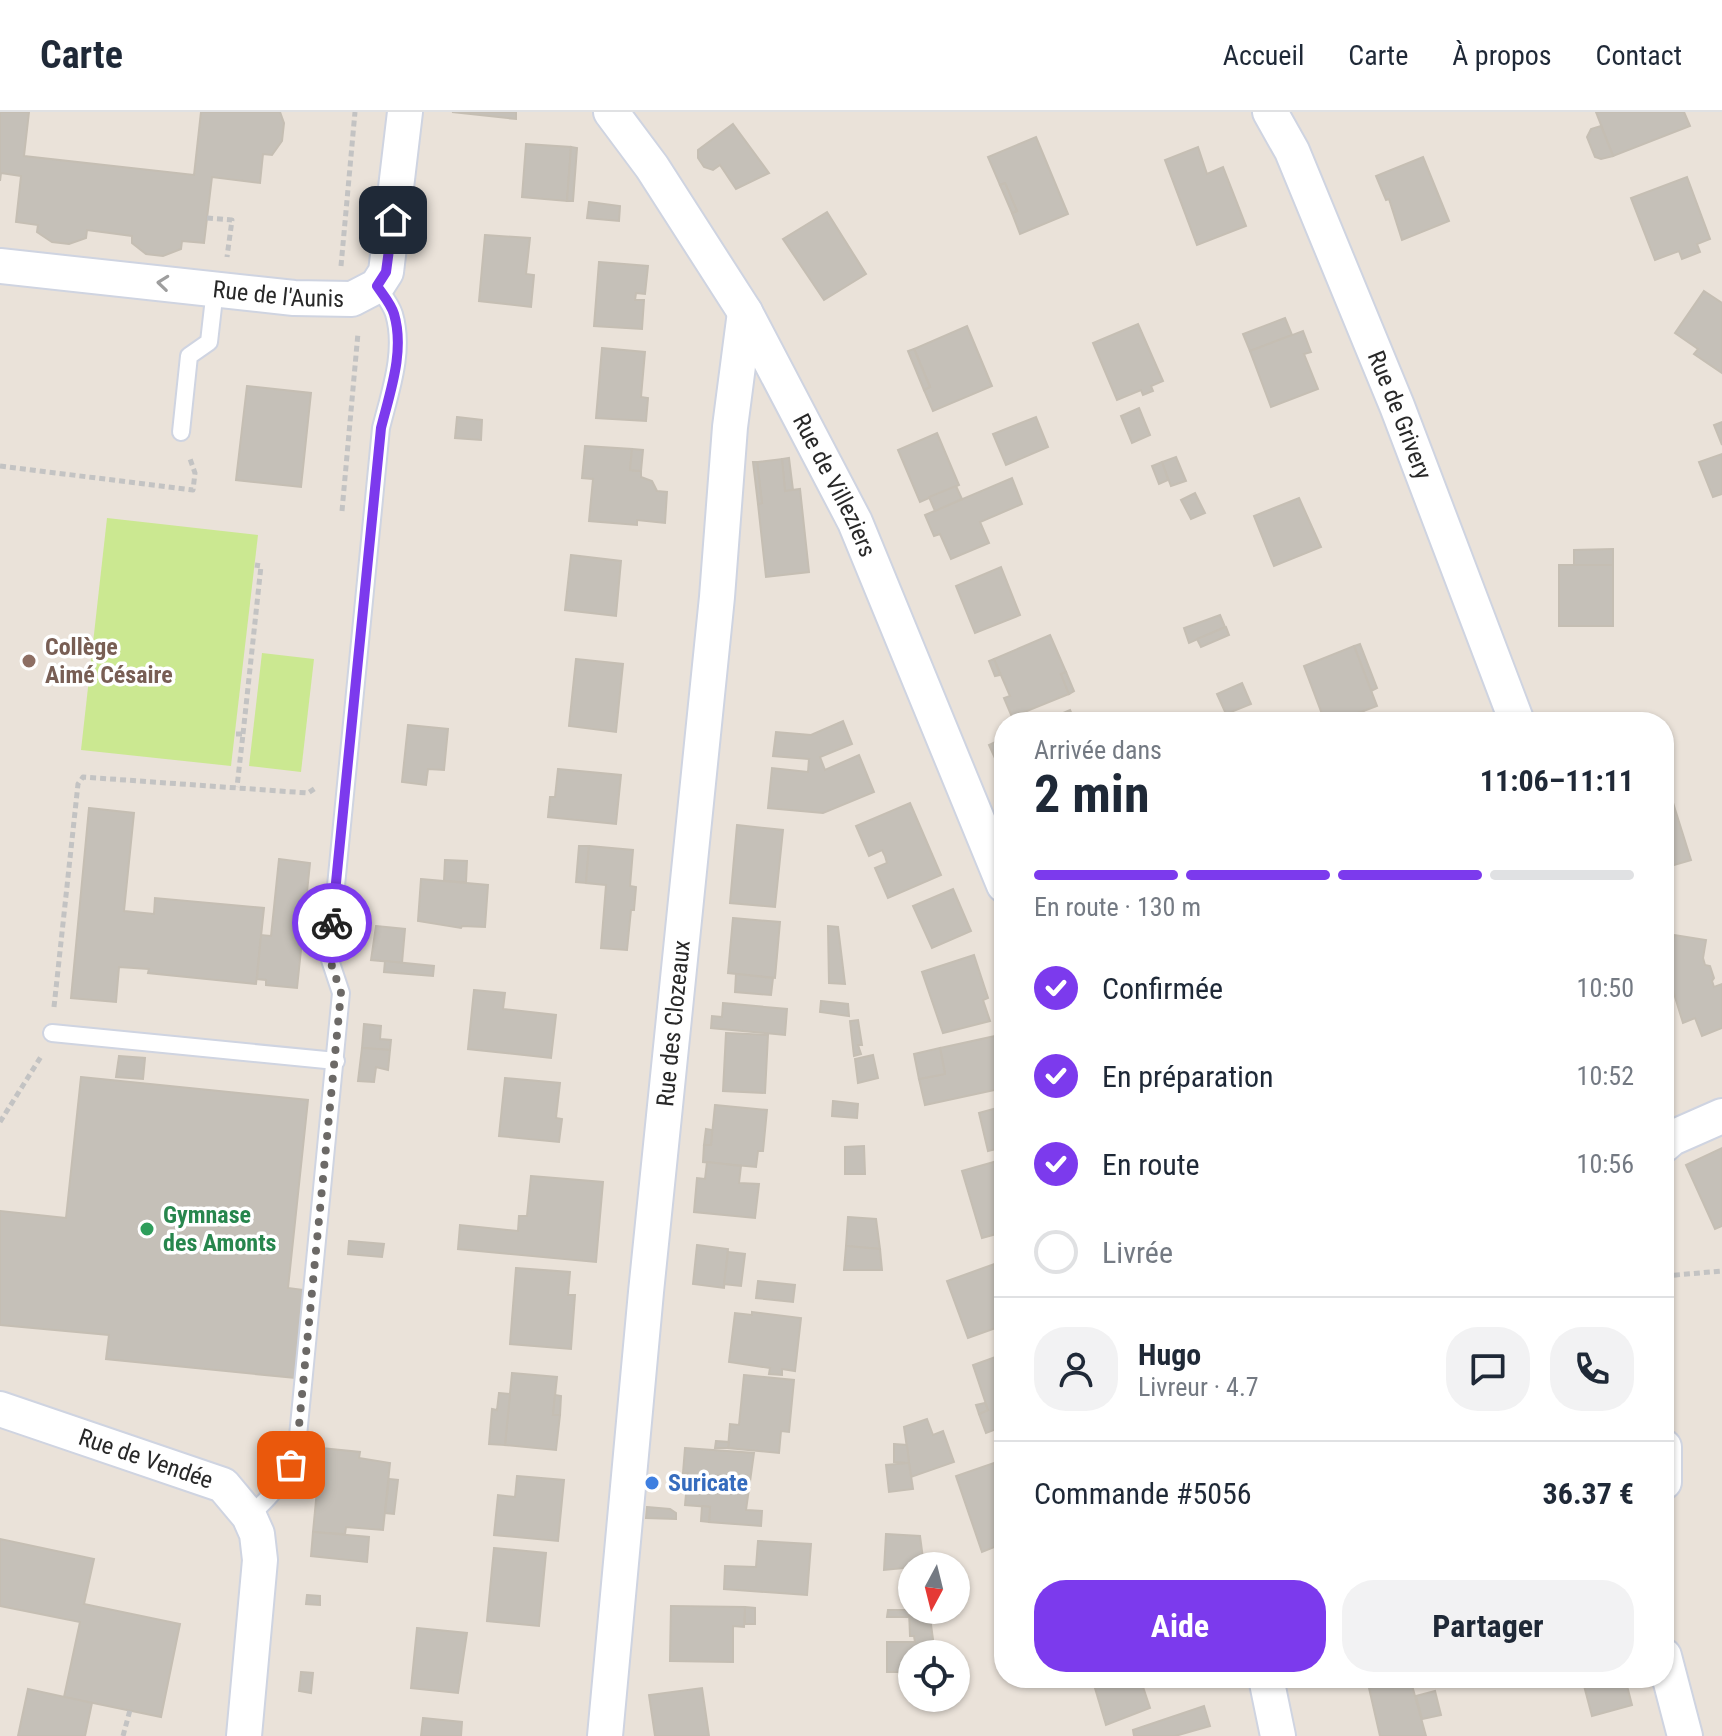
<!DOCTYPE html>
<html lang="fr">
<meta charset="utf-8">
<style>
body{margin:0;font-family:"Roboto Condensed",sans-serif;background:#f2f2f3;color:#1f2937;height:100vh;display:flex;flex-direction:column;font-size:30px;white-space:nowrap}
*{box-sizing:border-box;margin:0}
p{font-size:26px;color:#747a83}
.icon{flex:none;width:44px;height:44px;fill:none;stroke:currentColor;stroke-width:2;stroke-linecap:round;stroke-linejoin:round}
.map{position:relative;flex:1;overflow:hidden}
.drawer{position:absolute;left:994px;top:600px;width:680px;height:976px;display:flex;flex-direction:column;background:#fff;border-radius:32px;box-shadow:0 2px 6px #0004}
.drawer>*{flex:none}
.needle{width:52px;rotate:187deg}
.controls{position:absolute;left:898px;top:1440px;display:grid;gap:16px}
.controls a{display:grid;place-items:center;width:72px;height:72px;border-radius:50%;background:#fff;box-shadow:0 2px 6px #0004;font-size:40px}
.pin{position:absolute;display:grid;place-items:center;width:68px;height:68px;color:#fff;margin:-34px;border-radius:16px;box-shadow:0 4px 12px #0006}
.courier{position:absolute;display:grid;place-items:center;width:80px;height:80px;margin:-40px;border:6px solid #7c3aed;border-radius:50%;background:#fff;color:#222;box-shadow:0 2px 10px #0007}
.head em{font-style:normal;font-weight:700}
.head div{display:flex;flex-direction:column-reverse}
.head{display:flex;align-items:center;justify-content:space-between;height:136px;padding:0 40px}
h1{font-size:52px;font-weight:700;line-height:60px}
.bar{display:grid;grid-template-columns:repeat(4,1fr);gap:12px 8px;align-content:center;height:96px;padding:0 40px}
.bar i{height:10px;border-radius:6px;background:#e0e1e3}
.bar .on{background:#7c3aed}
.bar p{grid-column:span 4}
.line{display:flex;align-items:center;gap:20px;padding:0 40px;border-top:2px solid #e0e1e3}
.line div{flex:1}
.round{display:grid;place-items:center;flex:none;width:84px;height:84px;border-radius:32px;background:#f2f2f3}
ol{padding:0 40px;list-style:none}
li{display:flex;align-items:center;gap:24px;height:88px}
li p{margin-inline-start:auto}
li .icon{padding:8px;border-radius:50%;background:#7c3aed;color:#fff;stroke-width:4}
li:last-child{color:#747a83}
li i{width:44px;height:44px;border:4px solid #e0e1e3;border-radius:50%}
.cta{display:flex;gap:16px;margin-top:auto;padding:16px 40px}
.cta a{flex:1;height:92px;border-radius:32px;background:#7c3aed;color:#fff;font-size:32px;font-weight:700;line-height:92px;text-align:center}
.cta a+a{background:#f2f2f3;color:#1f2937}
header{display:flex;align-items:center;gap:48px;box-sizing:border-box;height:112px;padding:0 40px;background:#fff;border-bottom:2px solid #e0e1e3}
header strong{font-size:38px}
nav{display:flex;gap:44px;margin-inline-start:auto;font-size:28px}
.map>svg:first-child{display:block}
</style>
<header>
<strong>Carte</strong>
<nav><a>Accueil</a><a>Carte</a><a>À propos</a><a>Contact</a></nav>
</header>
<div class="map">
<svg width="1722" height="1624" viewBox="0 0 1722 1624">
<rect width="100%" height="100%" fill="#eae2d9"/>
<g fill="#cbe891">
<polygon points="107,406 258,423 231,654 81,638"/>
<polygon points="262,541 314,547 301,660 249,654"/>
</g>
<g fill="#c5c0b8" stroke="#c5beb3" stroke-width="2">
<polygon points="0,0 29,0 24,44 194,63 201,0 280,0 284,11 282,29 272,43 263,42 260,71 212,65 204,131 182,129 181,137 163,144 146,142 132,131 132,124 87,118 86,126 69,132 52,130 37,120 38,113 16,110 21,64 1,61 0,69"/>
<polygon points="452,0 516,0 516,7"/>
<polygon points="1596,0 1684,0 1690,14 1613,44"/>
<polygon points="733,12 769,61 736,77 720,53 713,58 704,55 698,46 698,38"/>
<polygon points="1601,14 1613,44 1601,47 1595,45 1587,25 1591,17"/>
<polygon points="1036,25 1068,102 1020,122 1012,101 1017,99 1005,71 1000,73 988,45"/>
<polygon points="526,32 571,35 567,89 522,85"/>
<polygon points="571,35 577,36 573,89 567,89"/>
<polygon points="1198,35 1207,62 1223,55 1246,114 1197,133 1165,48"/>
<polygon points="1423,45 1449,109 1402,128 1389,87 1386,88 1376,64"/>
<polygon points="1687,65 1710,127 1697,132 1700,140 1682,147 1679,139 1655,148 1631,86"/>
<polygon points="1005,71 1017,99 1012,101 1000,73"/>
<polygon points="589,90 620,94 619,109 587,106"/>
<polygon points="827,100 866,162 824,188 783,127"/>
<polygon points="485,123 530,126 526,162 534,163 531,195 479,189"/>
<polygon points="599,150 648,154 645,182 636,181 635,188 644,188 642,217 594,214"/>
<polygon points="1704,179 1722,191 1722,261 1694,242 1698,237 1675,221"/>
<polygon points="1285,206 1292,223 1250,239 1243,222"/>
<polygon points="1138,212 1163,269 1151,274 1153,279 1143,283 1141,278 1117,288 1093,231"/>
<polygon points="967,214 992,274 933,299 924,278 930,275 914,237"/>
<polygon points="1303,219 1311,240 1304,242 1318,277 1271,295 1250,239"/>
<polygon points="602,236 645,240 641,285 648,286 646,309 596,306"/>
<polygon points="914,237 930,275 924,278 908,239"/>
<polygon points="247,274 311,281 301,375 236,368"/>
<polygon points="1139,296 1150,323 1132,331 1121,304"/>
<polygon points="457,305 482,308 481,328 455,326"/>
<polygon points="1036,305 1048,335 1006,353 993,322"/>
<polygon points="1722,310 1722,333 1714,313"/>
<polygon points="937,321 959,373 920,390 898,338"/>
<polygon points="585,334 632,337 630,358 641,359 641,365 652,369 657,379 667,380 665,411 637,408 637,413 589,409 593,367 582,366"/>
<polygon points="632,337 643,338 641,359 630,358"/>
<polygon points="1722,342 1722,382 1713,385 1699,350"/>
<polygon points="1176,345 1186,369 1171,374 1162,350"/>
<polygon points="789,346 793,378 785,379 782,347"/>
<polygon points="782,347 785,379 800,377 809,460 766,465 758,392 762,391 757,350"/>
<polygon points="753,350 757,350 762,391 758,392"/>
<polygon points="1162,350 1168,368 1159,372 1152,354"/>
<polygon points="1012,366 1022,392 980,410 989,431 951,447 940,422 934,424 925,403"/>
<polygon points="956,374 962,387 935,399 929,385"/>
<polygon points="1195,381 1205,401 1191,407 1181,388"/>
<polygon points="1299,386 1321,435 1274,454 1254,404"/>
<polygon points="1613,437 1613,453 1574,453 1574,438"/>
<polygon points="571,443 621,449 616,504 565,498"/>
<rect x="1559" y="453" width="54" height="61"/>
<polygon points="1001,455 1020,503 975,521 956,474"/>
<polygon points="1220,503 1225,515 1189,531 1184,516"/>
<polygon points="1226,515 1229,523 1201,535 1197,527"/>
<polygon points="1050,523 1066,560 1061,562 1069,582 1012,605 1004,586 1010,584 994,547"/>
<polygon points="1360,532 1377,576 1371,579 1354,534"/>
<polygon points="1354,534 1377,594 1345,606 1347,610 1325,610 1304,554"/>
<polygon points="576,547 623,552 616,620 569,614"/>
<polygon points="994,547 1000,563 995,564 989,549"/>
<polygon points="1066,560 1074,579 1069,582 1061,562"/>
<polygon points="1242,571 1251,592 1226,602 1217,582"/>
<polygon points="1070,598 1075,610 1042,610"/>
<polygon points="1363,599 1366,605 1347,610 1345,606"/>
<polygon points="843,609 852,632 820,645 825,658 859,643 874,680 823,701 768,696 772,656 808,660 809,647 773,644 776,620 811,623"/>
<polygon points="408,613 448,617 444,658 428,657 426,673 402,670"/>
<polygon points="1004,626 1004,666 989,633"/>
<polygon points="558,657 621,663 616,712 548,705 550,685 555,685"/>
<polygon points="1669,678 1691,748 1664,756 1664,680"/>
<polygon points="910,691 941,763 888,786 875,756 887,751 885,744 882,738 869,744 856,714"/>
<polygon points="89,696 134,701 124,799 154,802 155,786 264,796 256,872 148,861 149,857 119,855 116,890 71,886"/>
<polygon points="737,713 783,718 775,795 730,791"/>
<polygon points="579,734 589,734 586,771 576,770"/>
<polygon points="589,734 633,738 630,774 636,775 634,798 631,798 627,838 601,836 606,773 586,771"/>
<polygon points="279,747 310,751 297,876 266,873 266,868 257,867 261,823 271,824"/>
<polygon points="445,748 467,749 466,770 444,769"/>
<polygon points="421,767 488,773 485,815 462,814 461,816 418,809"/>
<polygon points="953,777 971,819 932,836 913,794"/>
<polygon points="733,806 780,810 775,866 728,861"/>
<polygon points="376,814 405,817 402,851 371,848"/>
<polygon points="828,814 838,815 845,872 829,871"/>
<polygon points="1674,823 1706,828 1703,846 1705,853 1710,854 1714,866 1712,869 1714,875 1722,872 1722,916 1702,924 1695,906 1683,911 1668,862"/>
<polygon points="974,843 988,886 983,888 990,909 943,921 922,860"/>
<polygon points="385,849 434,854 433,864 384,860"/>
<polygon points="736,862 773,866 771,883 735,880"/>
<polygon points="474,878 505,881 503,897 556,903 551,946 468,937"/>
<polygon points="821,889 848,892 849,904 820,900"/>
<polygon points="723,891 787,897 785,923 711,916 712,904 722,905"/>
<polygon points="858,908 862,933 858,933 861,942 854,944 850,909"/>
<polygon points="364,912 381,914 380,927 391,928 390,938 362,936"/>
<polygon points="726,921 768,923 765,981 723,979"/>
<polygon points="1004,922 1004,976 925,993 919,967 945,962 940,936"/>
<polygon points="362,936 390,938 388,958 376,955 374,970 358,969"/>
<polygon points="940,936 945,962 919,967 914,942"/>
<polygon points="873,943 878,966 858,971 855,947"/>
<polygon points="119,944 145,946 143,967 116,965"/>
<polygon points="81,965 308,988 288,1176 304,1178 295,1266 106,1247 109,1223 0,1213 0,1099 66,1106"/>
<polygon points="505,966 560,971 556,1006 562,1007 559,1030 499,1024"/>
<polygon points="833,989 858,992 857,1006 832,1004"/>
<polygon points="715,993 767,998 763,1039 758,1039 756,1055 703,1050 704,1033 711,1033"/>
<polygon points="1004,994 1004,1035 988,1039 979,1001"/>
<polygon points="706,1017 712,1018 711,1033 704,1033"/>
<polygon points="864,1034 865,1062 845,1062 845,1035"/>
<polygon points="1722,1036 1722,1114 1715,1117 1686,1053"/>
<polygon points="1004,1047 1004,1120 982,1126 962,1059"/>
<polygon points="707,1050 741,1054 739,1071 759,1072 755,1106 694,1100 697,1066 705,1067"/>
<polygon points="531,1064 603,1070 596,1150 458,1137 460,1113 518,1119 519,1104 527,1104"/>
<polygon points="848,1105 876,1107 880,1137 846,1134"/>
<polygon points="349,1129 384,1132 382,1145 348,1142"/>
<polygon points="697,1133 728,1137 724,1176 693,1172"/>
<polygon points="846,1134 880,1137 882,1158 844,1158"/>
<polygon points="728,1140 745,1142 741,1174 724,1172"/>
<polygon points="1003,1149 1004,1213 968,1226 947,1169"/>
<polygon points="516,1156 570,1160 568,1183 575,1183 571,1237 510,1232"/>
<polygon points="758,1169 795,1173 793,1190 756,1186"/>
<polygon points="752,1200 801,1206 795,1259 782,1257 782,1263 769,1262 770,1256 729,1250 735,1201 752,1203"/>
<polygon points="1004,1242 1004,1314 986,1321 979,1302 988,1298 973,1253"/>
<polygon points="512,1261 557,1265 553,1303 560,1303 556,1338 505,1333"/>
<polygon points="744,1263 794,1268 789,1320 781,1319 779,1341 728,1336 730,1312 739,1313"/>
<polygon points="499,1281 510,1282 505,1333 489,1332 492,1297 497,1298"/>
<polygon points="555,1283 561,1284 560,1303 553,1303"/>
<polygon points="985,1291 988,1298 979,1302 976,1293"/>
<polygon points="927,1307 933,1323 943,1319 954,1350 911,1365 904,1315"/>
<polygon points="716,1329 729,1330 728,1336 715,1336"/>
<polygon points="894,1332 907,1333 909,1351 894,1350"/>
<polygon points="321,1336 360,1340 359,1346 390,1351 383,1418 346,1415 345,1422 313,1420"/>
<polygon points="685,1336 754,1341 746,1398 762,1399 761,1414 709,1410 710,1395 685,1393 688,1361 683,1361"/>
<polygon points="1003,1348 1004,1424 995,1427 997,1434 982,1440 956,1364"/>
<polygon points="909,1351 913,1377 889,1380 886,1353"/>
<polygon points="517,1364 564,1368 558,1429 494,1423 498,1383 515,1385"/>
<polygon points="389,1367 398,1368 394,1402 385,1401"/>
<polygon points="702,1394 710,1395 709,1410 701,1409"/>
<polygon points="647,1395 670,1397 676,1401 676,1407 646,1406"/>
<polygon points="313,1420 369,1425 367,1450 311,1444"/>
<polygon points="886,1422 920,1424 924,1454 884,1458"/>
<polygon points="0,1427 94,1447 84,1492 180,1512 161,1605 64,1585 80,1510 0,1494"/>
<polygon points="758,1429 811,1432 807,1483 724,1477 725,1454 756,1455"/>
<polygon points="494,1436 546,1441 539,1514 487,1509"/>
<polygon points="307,1483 320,1484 320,1493 306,1492"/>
<polygon points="671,1494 745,1495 744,1515 733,1514 733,1550 670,1549"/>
<polygon points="745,1495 755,1496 755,1512 745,1512"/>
<polygon points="888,1498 909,1498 909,1505 887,1505"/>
<polygon points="909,1498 929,1498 935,1542 912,1542 912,1560 887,1560 887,1530 915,1530 914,1524 910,1524"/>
<polygon points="417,1516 467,1521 458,1581 411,1576"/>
<polygon points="301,1560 313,1561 311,1581 299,1579"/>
<polygon points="1092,1566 1140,1566 1150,1596 1106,1613"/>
<polygon points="1404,1566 1410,1566 1426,1624 1380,1624 1369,1576"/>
<polygon points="1582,1566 1625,1566 1632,1593 1592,1604"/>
<polygon points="702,1576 709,1624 655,1624 649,1583"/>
<polygon points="28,1577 92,1591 85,1624 18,1624"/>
<polygon points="1435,1579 1441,1603 1422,1607 1416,1584"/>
<polygon points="1204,1594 1210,1614 1175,1624 1134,1624 1133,1618"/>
<polygon points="423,1606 462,1610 461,1624 421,1624"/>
</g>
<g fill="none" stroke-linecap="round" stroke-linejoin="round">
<g stroke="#cfd4e1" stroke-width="20">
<g id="lane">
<polyline points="181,320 189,244 209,230 215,177"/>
<polyline points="52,921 336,949"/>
<path d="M 249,1404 C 279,1378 289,1363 298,1324 L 341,881 L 329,845 L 381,316 C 390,280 405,239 394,202 C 391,192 383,183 377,174"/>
</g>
</g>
<g stroke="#cfd4e1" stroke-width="38">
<g id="street">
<path id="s1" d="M 611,0 L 652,55 L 745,200 L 855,410 L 1004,773"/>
<path id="s2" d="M 1270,0 L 1292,39 L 1397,294 L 1517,610"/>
<path id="s3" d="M 0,154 L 294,186 L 352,187 L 377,174 L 386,160 L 405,0"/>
<polyline points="1664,1033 1672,1026 1722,1004"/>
<path id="s4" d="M 0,1297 L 223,1373 L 249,1404 L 257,1422 L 260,1448 L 244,1624"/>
<polyline points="1664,1335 1664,1370"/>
<polyline points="1664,1544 1685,1624"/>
<polyline points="1266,1566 1278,1624"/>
<path id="s5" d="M 605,1624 L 646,1180 L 717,485 L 730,315 L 745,200"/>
</g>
</g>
<g stroke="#c3c3c3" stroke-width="5" stroke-dasharray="6 4" stroke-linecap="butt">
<polyline points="207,106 232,108 227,145"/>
<polyline points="341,154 355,0"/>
<polyline points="0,354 193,378 195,361 189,344"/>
<polyline points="342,399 358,221"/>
<polyline points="236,622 243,622 237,675"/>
<polyline points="243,622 261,454 255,453"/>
<polyline points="54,895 78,672 83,665 308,681 317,675"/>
<polyline points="0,1010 42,943"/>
<polyline points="1664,1164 1722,1159"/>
<polyline points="123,1624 130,1598"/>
</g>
<use href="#lane" stroke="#fff" stroke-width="16"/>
<use href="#street" stroke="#fff" stroke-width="34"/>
</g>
<defs><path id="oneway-chevron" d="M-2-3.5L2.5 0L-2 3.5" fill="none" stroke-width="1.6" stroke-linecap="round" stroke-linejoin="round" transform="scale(2)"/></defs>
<use stroke="#9e9e9e" href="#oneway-chevron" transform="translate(163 171) rotate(-174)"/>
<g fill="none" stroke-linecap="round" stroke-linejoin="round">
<polyline stroke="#6c6966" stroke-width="8" stroke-dasharray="0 14.4" points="291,1353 298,1324 341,881 329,845 332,811"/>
<path stroke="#7c3aed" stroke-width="10" d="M 332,811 L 381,316 C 390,280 405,239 394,202 C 391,192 383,183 377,174 L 386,160 L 393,108"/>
</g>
<circle fill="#8d6e63" stroke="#fff" stroke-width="3" cx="29" cy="549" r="8"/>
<circle fill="#2e9e5b" stroke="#fff" stroke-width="3" cx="147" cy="1117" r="8"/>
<circle fill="#3f7fe0" stroke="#fff" stroke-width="3" cx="652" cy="1371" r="8"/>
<g text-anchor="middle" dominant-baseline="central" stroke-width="7" stroke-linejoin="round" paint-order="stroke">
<g font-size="24" fill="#282828" stroke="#fff">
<text stroke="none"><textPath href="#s3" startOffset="280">Rue de l'Aunis</textPath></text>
<text stroke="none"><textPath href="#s2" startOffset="330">Rue de Grivery</textPath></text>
<text stroke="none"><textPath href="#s1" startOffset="436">Rue de Villeziers</textPath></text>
<text stroke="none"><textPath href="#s5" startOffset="716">Rue des Clozeaux</textPath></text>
<text stroke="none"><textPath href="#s4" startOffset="154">Rue de Vendée</textPath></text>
</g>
<g font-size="24" font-weight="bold" fill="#785e54" stroke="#fff" text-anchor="start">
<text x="45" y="535">Collège<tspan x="45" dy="28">Aimé Césaire</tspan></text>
</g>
<g font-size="24" font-weight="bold" fill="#27864d" stroke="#fff" text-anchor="start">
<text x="163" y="1103">Gymnase<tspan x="163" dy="28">des Amonts</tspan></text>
</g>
<g font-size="24" font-weight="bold" fill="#366cbe" stroke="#fff" text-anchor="start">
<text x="668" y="1371">Suricate</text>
</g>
</g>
</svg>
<div class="controls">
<a><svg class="needle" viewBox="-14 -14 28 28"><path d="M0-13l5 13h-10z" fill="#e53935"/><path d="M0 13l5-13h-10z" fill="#747a83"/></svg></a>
<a><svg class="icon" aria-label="locate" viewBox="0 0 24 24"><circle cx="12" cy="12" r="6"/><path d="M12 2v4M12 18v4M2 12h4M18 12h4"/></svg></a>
</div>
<div class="pin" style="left:291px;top:1353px;background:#ea580c"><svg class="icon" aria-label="bag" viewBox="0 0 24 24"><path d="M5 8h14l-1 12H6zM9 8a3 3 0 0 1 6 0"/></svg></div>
<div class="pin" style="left:393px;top:108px;background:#1f2937"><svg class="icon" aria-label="home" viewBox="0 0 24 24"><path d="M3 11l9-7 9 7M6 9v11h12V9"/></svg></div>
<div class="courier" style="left:332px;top:811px"><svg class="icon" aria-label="bike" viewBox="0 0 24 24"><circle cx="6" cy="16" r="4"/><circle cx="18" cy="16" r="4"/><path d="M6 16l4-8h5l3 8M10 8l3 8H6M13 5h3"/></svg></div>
<section class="drawer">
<div class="head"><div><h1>2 min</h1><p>Arrivée dans</p></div><em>11:06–11:11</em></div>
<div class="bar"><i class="on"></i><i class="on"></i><i class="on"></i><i></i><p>En route · 130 m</p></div>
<ol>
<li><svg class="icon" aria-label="check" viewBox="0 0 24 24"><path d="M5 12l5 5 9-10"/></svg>Confirmée<p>10:50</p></li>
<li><svg class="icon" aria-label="check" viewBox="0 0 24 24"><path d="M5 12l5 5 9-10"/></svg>En préparation<p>10:52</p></li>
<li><svg class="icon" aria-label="check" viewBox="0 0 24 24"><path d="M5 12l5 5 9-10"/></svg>En route<p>10:56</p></li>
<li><i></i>Livrée</li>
</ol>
<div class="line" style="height:144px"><a class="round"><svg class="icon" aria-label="person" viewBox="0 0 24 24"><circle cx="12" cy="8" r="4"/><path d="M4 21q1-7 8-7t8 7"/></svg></a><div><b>Hugo</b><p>Livreur · 4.7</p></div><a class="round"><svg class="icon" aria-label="chat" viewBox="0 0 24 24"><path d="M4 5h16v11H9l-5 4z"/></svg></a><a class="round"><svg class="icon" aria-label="phone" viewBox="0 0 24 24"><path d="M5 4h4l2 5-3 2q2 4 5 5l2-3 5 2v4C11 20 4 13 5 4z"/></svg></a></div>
<div class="line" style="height:104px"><div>Commande #5056</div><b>36.37 €</b></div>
<div class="cta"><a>Aide</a><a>Partager</a></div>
</section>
</div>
